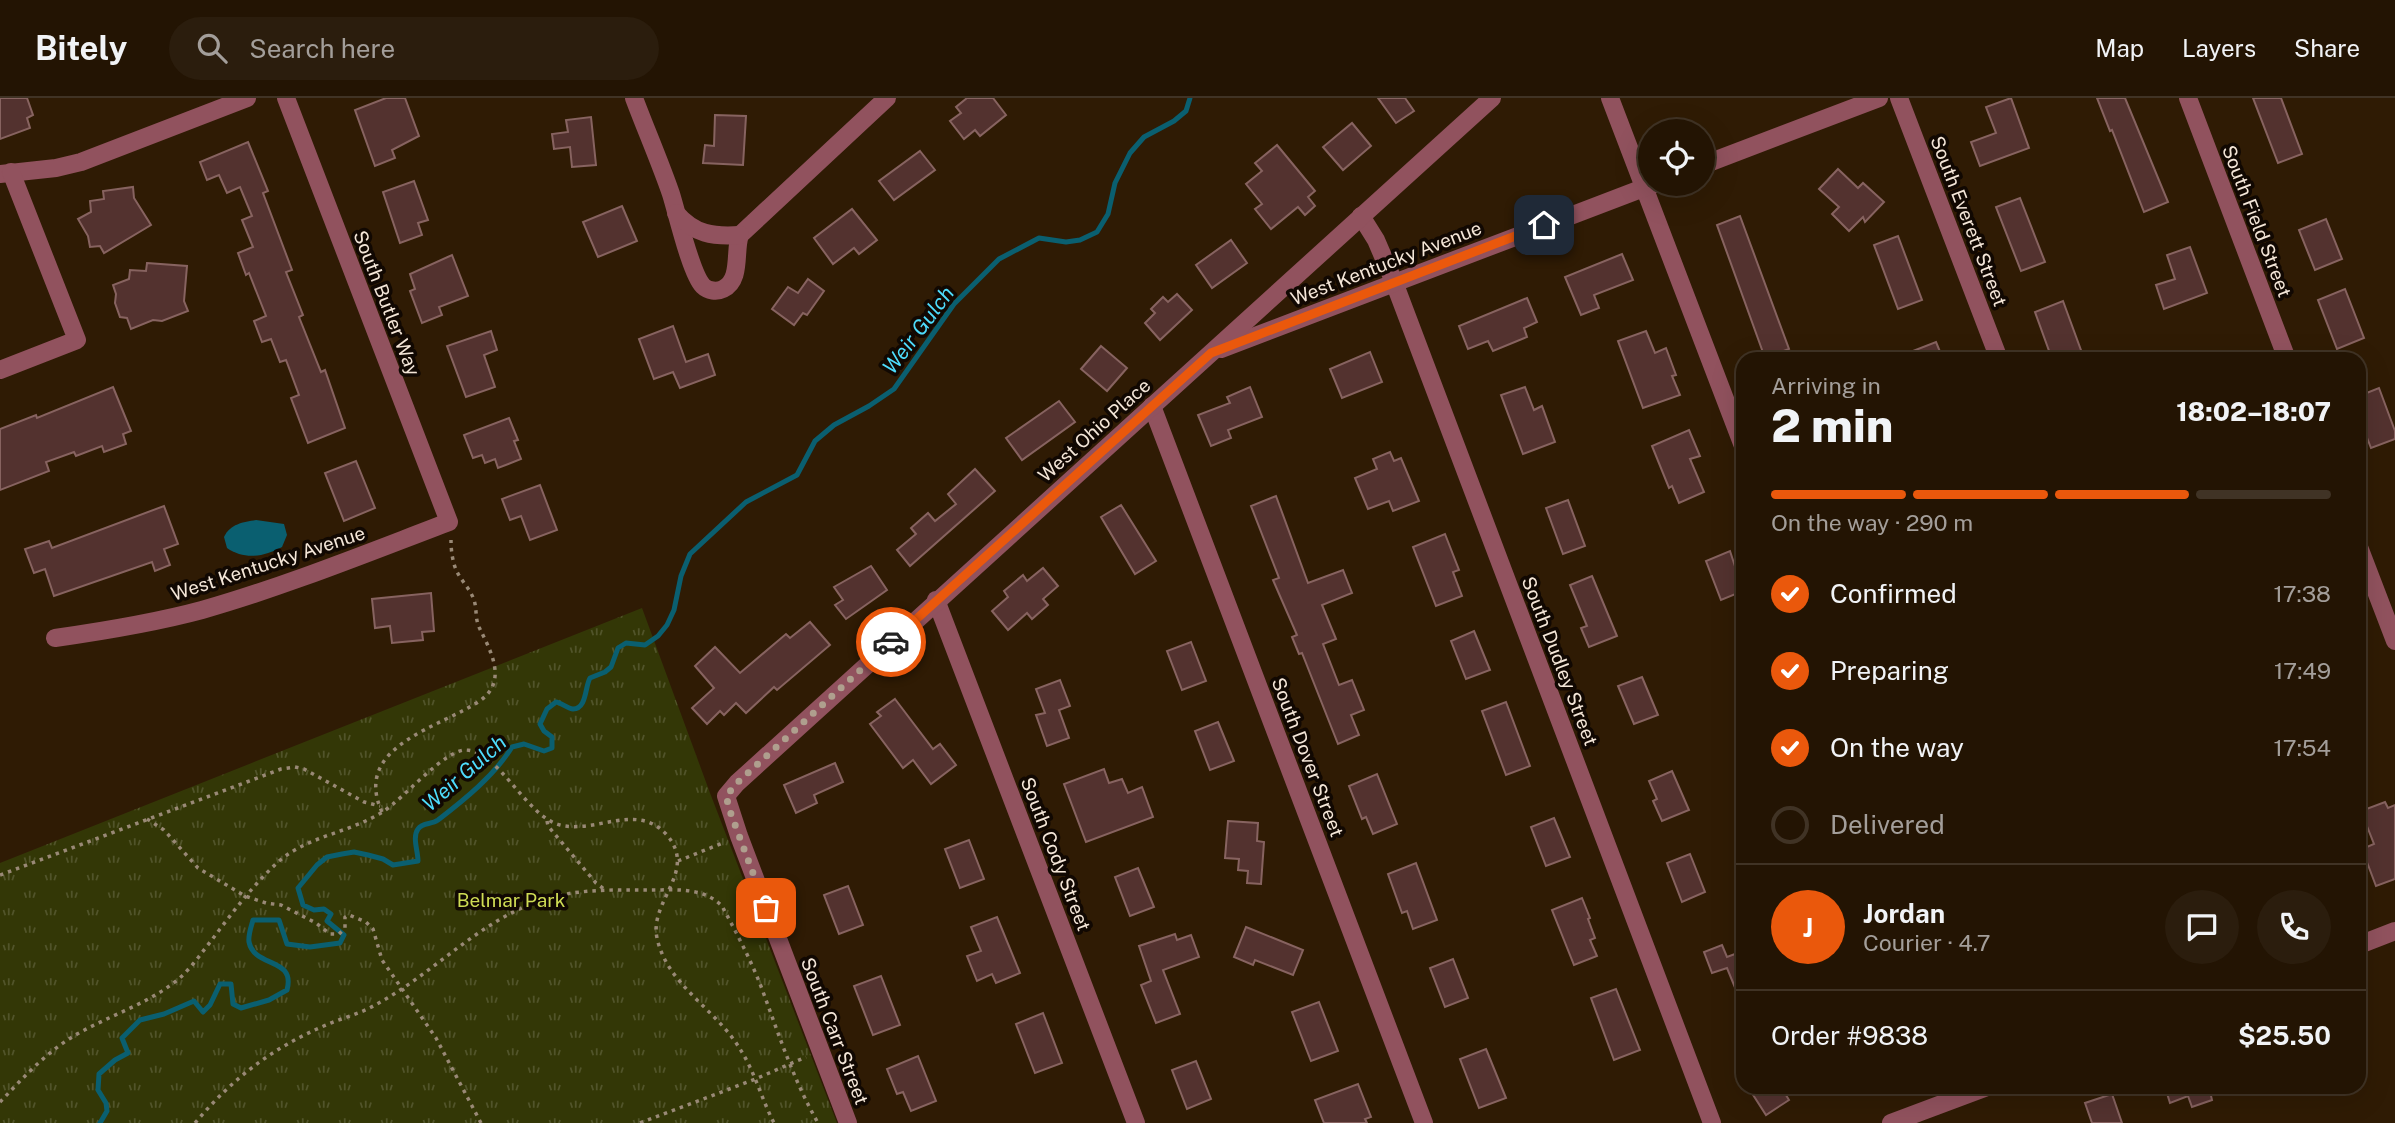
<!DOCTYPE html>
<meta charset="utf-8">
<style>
body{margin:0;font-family:"Public Sans",sans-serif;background:#2b1d0d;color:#f1f3f6;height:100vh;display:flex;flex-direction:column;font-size:26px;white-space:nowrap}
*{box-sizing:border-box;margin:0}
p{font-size:23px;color:#a39e9a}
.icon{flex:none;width:38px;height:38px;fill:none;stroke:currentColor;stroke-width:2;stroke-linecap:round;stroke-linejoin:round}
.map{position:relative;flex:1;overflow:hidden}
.sheet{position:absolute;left:1736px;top:254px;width:630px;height:742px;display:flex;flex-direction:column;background:#231403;border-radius:21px;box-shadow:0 7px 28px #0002,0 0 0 2px #403325}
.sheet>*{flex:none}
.controls{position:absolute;left:1638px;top:21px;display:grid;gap:14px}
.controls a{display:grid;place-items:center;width:77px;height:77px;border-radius:50%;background:#231403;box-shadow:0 7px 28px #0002,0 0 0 2px #403325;font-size:35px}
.pin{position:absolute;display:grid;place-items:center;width:60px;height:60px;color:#fff;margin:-30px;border-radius:14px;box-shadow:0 4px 10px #0006}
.courier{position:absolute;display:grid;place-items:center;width:70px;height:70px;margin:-35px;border:5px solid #ea580c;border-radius:50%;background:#fff;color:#222;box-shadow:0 2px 9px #0007}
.overview em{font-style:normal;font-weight:800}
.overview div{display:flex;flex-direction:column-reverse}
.overview{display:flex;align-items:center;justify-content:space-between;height:119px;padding:0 35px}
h1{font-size:46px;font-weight:800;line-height:52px}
.bar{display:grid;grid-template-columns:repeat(4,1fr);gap:10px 7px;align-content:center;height:84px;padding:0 35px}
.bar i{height:9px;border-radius:5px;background:#403325}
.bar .on{background:#ea580c}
.bar p{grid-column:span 4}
.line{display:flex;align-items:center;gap:18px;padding:0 35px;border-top:2px solid #403325}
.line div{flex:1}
.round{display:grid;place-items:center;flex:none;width:74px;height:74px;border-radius:37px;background:#2b1d0d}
ol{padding:0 35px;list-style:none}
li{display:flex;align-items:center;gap:21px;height:77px}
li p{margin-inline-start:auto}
li .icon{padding:7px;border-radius:50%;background:#ea580c;color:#fff;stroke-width:4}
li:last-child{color:#a39e9a}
li i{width:38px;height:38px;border:4px solid #403325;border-radius:50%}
header{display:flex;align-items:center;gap:42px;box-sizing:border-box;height:98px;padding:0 35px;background:#231403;border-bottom:2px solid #403325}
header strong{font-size:33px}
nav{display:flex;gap:38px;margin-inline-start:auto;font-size:24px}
.search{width:490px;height:63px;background:#2b1d0d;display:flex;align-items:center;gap:18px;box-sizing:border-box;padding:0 24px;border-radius:38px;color:#a39e9a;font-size:26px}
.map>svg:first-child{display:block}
</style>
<header>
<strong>Bitely</strong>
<div class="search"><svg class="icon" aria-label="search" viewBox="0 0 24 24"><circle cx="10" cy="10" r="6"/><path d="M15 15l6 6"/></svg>Search here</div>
<nav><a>Map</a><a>Layers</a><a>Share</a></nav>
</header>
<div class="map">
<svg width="2395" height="1025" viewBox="0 0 2395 1025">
<defs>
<pattern id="grass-tufts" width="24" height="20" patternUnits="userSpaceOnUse" patternTransform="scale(1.75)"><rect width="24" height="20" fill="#333706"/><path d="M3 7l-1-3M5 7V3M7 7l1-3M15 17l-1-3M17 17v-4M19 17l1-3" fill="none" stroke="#51542a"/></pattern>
</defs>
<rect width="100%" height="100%" fill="#2f1b04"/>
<polygon fill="url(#grass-tufts)" points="642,510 710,695 837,1025 0,1025 0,765"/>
<path fill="#0a5f70" d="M 256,422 L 284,426 L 287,437 L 282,449 C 264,459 244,462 227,450 L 224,439 C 230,426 243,424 256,422 Z"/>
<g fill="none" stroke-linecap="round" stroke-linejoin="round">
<path stroke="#0a5f70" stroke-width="5" d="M 100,1025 L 107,1013 L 106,1005 L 98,992 L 99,976 L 115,962 L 128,955 L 122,940 L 140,922 L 164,916 L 194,903 L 203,914 L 210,907 L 220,886 L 231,886 L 233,906 L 241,910 L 269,902 L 287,892 C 296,859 254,870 249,844 C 248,837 251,829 253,822 L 279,822 L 287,846 L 310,849 L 340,845 L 344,837 L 327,823 L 331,816 L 324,811 L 314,812 L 303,807 L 298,790 L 317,767 L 327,759 L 342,756 L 354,754 L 368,757 L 383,761 L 393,767 L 418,763 C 418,753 412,739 418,731 C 423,724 431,727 438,722 C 464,702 494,678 512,649 L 524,646 L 544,653 L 552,650 L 552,639 L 544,633 L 540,626 L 547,611 L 556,604 C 562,605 568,611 573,611 C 587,611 585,588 590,580 L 605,574 L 611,569 L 618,550 L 626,545 L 645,547 L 658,538 L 667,527 L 674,512 L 681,478 L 690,456 L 746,404 L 797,377 L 815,343 L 834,327 L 869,308 L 894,291 L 954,206 L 999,161 L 1039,140 L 1066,144 L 1080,142 L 1097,134 L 1108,116 L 1115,85 L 1130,55 L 1144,39 L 1174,23 L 1186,13 L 1190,0"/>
</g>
<g fill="#53322f" stroke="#876360" stroke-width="2">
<polygon points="0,0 27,0 33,17 27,20 30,30 0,41"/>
<polygon points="386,0 405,0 419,38 392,52 395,60 375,68 355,12"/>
<polygon points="967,0 993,0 1006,17 980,38 975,32 964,41 950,23 961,15 956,9"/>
<polygon points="1378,0 1405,0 1414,13 1396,25"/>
<polygon points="2011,0 2029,50 1980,68 1971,44 1996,35 1986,9"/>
<polygon points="2097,0 2125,0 2168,104 2144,114 2112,32 2110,33"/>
<polygon points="2253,0 2281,0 2302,56 2278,65"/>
<polygon points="715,17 746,18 743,67 703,65 705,47 714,48"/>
<polygon points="591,19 596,67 572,69 570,49 554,51 552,36 568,34 566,22"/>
<polygon points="1352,25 1371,48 1343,72 1323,49"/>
<polygon points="248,44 268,93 263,95 292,172 286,174 303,217 299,219 321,274 325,272 345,330 308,345 291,300 299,297 286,262 280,264 271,241 262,244 254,223 266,218 249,175 246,177 238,155 253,149 242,122 252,118 240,89 227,95 219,77 207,82 200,64"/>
<polygon points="1277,47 1315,93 1308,99 1315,108 1305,117 1298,109 1271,131 1255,111 1262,106 1246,86 1262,73 1255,65"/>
<polygon points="920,53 935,72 894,102 879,83"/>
<polygon points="1838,71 1858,90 1863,85 1884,104 1865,124 1863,119 1849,133 1832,116 1839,109 1819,91"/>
<polygon points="414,83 428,122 418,125 422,137 400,145 383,94"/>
<polygon points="133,89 134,100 151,127 104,155 100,148 90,149 88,138 78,121 91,114 90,103 104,101 103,93"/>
<polygon points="2020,100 2045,164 2021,173 1996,109"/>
<polygon points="622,108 637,143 598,159 583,124"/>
<polygon points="852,111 877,142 859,156 854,150 833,166 814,140"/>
<polygon points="1740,118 1789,251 1765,260 1717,127"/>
<polygon points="2326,121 2342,161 2315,172 2299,132"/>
<polygon points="1898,138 1922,202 1898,211 1874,147"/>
<polygon points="1231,142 1247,165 1212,190 1196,167"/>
<polygon points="2190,149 2207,195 2164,211 2156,187 2175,181 2167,157"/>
<polygon points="1622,156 1633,182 1594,197 1599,210 1581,217 1565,179"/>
<polygon points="452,157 468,198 439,209 442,217 422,225 410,193 415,191 410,176"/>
<polygon points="147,165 187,168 184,203 188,213 162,223 153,222 131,231 127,220 120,219 115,205 116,196 113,187 129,181 130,172 146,173"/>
<polygon points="808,181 824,193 807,217 803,215 794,227 772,211 788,189 798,195"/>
<polygon points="2345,191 2364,240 2337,251 2318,202"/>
<polygon points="1177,196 1192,212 1160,242 1145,225 1155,215 1151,211 1163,199 1168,204"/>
<polygon points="1527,200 1537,224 1524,230 1527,239 1493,253 1488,243 1468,251 1459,228"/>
<polygon points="2063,203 2082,255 2067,261 2052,261 2035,214"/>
<polygon points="673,228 686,264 708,256 715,277 680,290 673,274 654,281 639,241"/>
<polygon points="491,233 497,252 484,257 495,289 466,299 447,248"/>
<polygon points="1646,233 1655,255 1666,250 1676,277 1672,278 1680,297 1643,310 1618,243"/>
<polygon points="1936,244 1943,261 1895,261 1895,260"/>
<polygon points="1101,248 1127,270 1107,293 1081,271"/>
<polygon points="1370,254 1382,284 1342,300 1330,271"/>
<polygon points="113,289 131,333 123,336 126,346 104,354 102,348 76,358 74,354 46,364 49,373 0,392 0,331 36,317 37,320"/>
<polygon points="1250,289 1262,319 1228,332 1231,340 1211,348 1198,317 1230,305 1227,299"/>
<polygon points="1525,289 1534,312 1542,308 1555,344 1523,356 1501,297"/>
<polygon points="2379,290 2395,333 2395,341 2371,350 2359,319 2359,298"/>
<polygon points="1059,303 1075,324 1022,362 1006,340"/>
<polygon points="509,320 518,342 514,343 521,361 498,370 495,361 485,365 482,357 473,360 464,337"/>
<polygon points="1689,332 1700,358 1690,361 1704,394 1679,405 1672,388 1669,390 1652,348"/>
<polygon points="1390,354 1394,363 1401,360 1419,403 1393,413 1389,403 1368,411 1355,380 1377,371 1373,361"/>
<polygon points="356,363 375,410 344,423 325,375"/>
<polygon points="975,371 995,393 910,468 897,452 916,436 911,430 928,415 935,423 956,406 948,396"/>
<polygon points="540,387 557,432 530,442 521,418 510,422 502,401"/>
<polygon points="1276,398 1308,485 1343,472 1352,495 1322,507 1336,541 1323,546 1339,587 1352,582 1364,612 1351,617 1359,637 1338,646 1302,555 1299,556 1292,539 1297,537 1273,482 1279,480 1251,408"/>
<polygon points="1568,402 1585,448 1563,456 1546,410"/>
<polygon points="1121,407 1156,463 1135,476 1101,419"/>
<polygon points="164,408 178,446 164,451 170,467 155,473 152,464 54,498 45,471 34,475 25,451 49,443 52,450"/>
<polygon points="1445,436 1459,472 1453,474 1462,498 1436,508 1413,449"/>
<polygon points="1730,453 1743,493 1721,502 1706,463"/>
<polygon points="871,468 887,492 846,521 835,507 843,502 834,489"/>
<polygon points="1043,470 1058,488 1043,501 1048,507 1032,521 1027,515 1008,532 992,513 1008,499 1004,493 1023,477 1027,483"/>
<polygon points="1592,478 1617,538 1589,549 1581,530 1587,528 1570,487"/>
<polygon points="431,495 434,533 422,534 423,542 392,545 390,528 375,530 372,501"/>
<polygon points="810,524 830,547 777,592 774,589 746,615 736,605 724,617 720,613 707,626 692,610 714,590 695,568 715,549 740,575 786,536 790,540"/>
<polygon points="1474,533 1490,572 1466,581 1451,543"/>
<polygon points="1191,544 1206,583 1182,592 1167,553"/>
<polygon points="1642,579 1658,617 1634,626 1618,588"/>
<polygon points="1060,582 1070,608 1059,612 1069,640 1047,648 1036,617 1045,615 1036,591"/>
<polygon points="895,601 933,651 940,646 956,667 931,686 913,662 903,670 870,626 881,618 877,614"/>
<polygon points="1506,604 1530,668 1506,677 1482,613"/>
<polygon points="1218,624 1234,663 1210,672 1195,633"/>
<polygon points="835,665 843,684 814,697 817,705 796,715 784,687"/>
<polygon points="1104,671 1109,685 1122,681 1128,695 1142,689 1153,719 1086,744 1064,686"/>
<polygon points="1672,673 1689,712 1662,723 1653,703 1657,701 1649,683"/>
<polygon points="1377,676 1397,726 1373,736 1366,719 1362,721 1349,688"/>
<polygon points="2385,704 2388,710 2395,707 2395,781 2376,788 2362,751 2374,746 2361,713"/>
<polygon points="1554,720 1570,759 1546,768 1531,729"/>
<polygon points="1228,723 1258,725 1257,743 1264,744 1261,786 1247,785 1248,773 1238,772 1239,761 1225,760"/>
<polygon points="969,742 984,781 960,790 945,751"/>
<polygon points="1690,756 1705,794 1682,804 1667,765"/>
<polygon points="1416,765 1437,822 1413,831 1407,813 1402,815 1388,776"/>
<polygon points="1138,770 1154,809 1130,818 1115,779"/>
<polygon points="848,788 863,827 839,836 824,797"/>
<polygon points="1582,800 1590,820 1588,821 1595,840 1590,842 1597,858 1574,867 1552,812"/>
<polygon points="997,819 1020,875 996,885 992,876 977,883 967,858 981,853 971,829"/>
<polygon points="1246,829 1303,852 1293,877 1255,862 1253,867 1234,859"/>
<polygon points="1175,836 1177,842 1191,837 1199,859 1163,872 1180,916 1156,925 1141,887 1151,883 1139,848"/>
<polygon points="1722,847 1727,859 1743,853 1743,909 1727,870 1712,875 1704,854"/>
<polygon points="1453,861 1468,900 1445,909 1430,870"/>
<polygon points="881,878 900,927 873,937 854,888"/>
<polygon points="1616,891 1640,952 1614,962 1591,900"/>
<polygon points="1319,904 1338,953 1311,963 1292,914"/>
<polygon points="1043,915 1062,965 1035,975 1016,926"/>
<polygon points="1486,951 1506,1000 1479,1010 1460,961"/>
<polygon points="918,958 936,1003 911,1013 903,994 897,996 887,971"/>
<polygon points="1196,963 1211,1001 1187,1011 1172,972"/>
<polygon points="1358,986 1371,1019 1365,1021 1367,1025 1324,1025 1315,1002"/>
<polygon points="1748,989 1781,989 1789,1002 1766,1017"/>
<polygon points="2165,989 2209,989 2212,1002 2192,1009 2188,998 2170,1005"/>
<polygon points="2112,996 2122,1025 2092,1025 2085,1005"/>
</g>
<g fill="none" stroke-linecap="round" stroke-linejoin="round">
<g stroke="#998976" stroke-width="3.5" stroke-dasharray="3.5 5" stroke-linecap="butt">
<path d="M 382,714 C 351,647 443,629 481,602 C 508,582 490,552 479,529 C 475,520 477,511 474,502 C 470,490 459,481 455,469 C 452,460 451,451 451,442"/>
<polyline points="147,721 164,732 198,770 245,798 266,805 281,807 316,825 330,836 339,836 345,830 345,819 349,817 366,824 373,831 382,862 436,940 481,1025"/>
<polyline points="547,723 548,728 596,785 604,791"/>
<polyline points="678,763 725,744"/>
<polyline points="0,777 281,671 295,669 304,671 364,704 380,708"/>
<path d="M 0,1004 C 24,979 48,952 79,935 C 109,918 144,907 172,886 C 188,875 199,858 211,843 C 232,815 253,787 279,763 C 310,737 350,735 384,713 C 403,701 446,650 467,652 C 499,654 527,719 560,727 C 596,736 636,704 666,736 C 699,773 649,802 657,840 C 667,887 716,911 740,951 C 754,972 762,1002 774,1025"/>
<path d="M 195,1025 C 233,980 272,950 326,927 C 342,920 360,916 375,907 C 430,878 473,829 531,806 C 570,790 612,792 652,792 C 677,792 703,789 722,808 C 736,834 751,862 762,891 C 779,937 793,981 818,1025"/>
<polyline points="640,1025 753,982 806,959"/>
</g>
<g stroke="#91525e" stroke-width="18">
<path d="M 634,0 C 646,32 660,64 671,96 C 677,115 691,176 703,188 C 708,193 717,194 723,191 C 742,182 734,153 740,137 L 887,0"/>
<polyline points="1610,0 1743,348"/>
<polyline points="1899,0 1999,261"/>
<polyline points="2188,0 2287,261"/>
<polyline points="1703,67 1879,0"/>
<polyline points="0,76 56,70 81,64 247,0"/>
<path d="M 676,115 C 694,136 713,139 740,137"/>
<polyline points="1361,118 1376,142 1394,184 1712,1025"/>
<polyline points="1221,251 1654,86"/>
<polyline points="0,272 77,242 11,74"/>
<polyline points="1152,308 1424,1025"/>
<polyline points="2359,449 2395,543"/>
<polyline points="936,502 1136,1025"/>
<path d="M 55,540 C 104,533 154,525 202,512 C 286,488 367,455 449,424 L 286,0"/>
<polyline points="2359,847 2395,833"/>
<polyline points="848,1025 739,738 726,698 737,685 1492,0"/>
<polyline points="1891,1025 1987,989"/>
</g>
</g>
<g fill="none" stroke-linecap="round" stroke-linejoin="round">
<polyline stroke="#af9f8e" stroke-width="7" stroke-dasharray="0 12.6" points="766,810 731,716 726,698 737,685 891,544"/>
<polyline stroke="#ea580c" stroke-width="9" points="891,544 1211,255 1544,127"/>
</g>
<g text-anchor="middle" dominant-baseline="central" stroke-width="7" stroke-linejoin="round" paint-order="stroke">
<g font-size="19" fill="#f4e6d8" stroke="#110802">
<text transform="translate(1969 123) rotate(69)">South Everett Street</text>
<text transform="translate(2257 123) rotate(69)">South Field Street</text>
<text transform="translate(1386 165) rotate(-21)">West Kentucky Avenue</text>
<text transform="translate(387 205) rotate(69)">South Butler Way</text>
<text transform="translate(1094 332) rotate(-42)">West Ohio Place</text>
<text transform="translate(268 465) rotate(-18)">West Kentucky Avenue</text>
<text transform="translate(1560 563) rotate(69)">South Dudley Street</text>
<text transform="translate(1308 659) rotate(69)">South Dover Street</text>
<text transform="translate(1056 756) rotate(69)">South Cody Street</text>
<text transform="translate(835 933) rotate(69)">South Carr Street</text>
</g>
<g font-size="19" fill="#cfdc54" stroke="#110802">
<text x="511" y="802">Belmar Park</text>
</g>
<g font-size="21" font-style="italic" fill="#4edcfc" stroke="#110802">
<text transform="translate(918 232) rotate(-53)">Weir Gulch</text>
<text transform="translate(464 675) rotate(-41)">Weir Gulch</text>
</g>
</g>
</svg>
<div class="controls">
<a><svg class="icon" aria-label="locate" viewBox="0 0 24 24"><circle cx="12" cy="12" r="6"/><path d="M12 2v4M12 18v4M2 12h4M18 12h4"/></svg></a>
</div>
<div class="pin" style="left:766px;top:810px;background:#ea580c"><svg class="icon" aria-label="bag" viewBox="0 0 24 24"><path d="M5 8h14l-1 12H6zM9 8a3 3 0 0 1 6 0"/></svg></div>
<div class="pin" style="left:1544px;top:127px;background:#1f2937"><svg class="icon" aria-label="home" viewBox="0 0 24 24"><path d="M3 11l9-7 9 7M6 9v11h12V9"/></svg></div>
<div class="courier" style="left:891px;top:544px"><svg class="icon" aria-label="car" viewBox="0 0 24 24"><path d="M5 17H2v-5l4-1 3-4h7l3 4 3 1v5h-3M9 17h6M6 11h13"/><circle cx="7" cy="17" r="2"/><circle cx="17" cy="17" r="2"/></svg></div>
<section class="sheet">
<div class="overview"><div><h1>2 min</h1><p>Arriving in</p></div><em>18:02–18:07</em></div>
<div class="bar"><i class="on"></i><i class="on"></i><i class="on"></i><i></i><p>On the way · 290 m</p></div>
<ol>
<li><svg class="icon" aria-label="check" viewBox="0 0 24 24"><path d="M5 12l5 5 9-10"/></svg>Confirmed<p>17:38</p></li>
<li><svg class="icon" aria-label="check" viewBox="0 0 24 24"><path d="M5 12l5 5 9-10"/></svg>Preparing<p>17:49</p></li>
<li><svg class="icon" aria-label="check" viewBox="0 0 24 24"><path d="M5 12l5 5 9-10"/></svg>On the way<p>17:54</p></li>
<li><i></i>Delivered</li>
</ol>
<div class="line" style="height:126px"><b class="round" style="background:#ea580c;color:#fff">J</b><div><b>Jordan</b><p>Courier · 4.7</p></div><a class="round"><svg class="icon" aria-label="chat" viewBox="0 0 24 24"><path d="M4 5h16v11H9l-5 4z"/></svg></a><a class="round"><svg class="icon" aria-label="phone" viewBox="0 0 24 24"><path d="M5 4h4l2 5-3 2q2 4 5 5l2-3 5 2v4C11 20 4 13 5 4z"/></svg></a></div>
<div class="line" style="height:91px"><div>Order #9838</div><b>$25.50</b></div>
</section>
</div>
